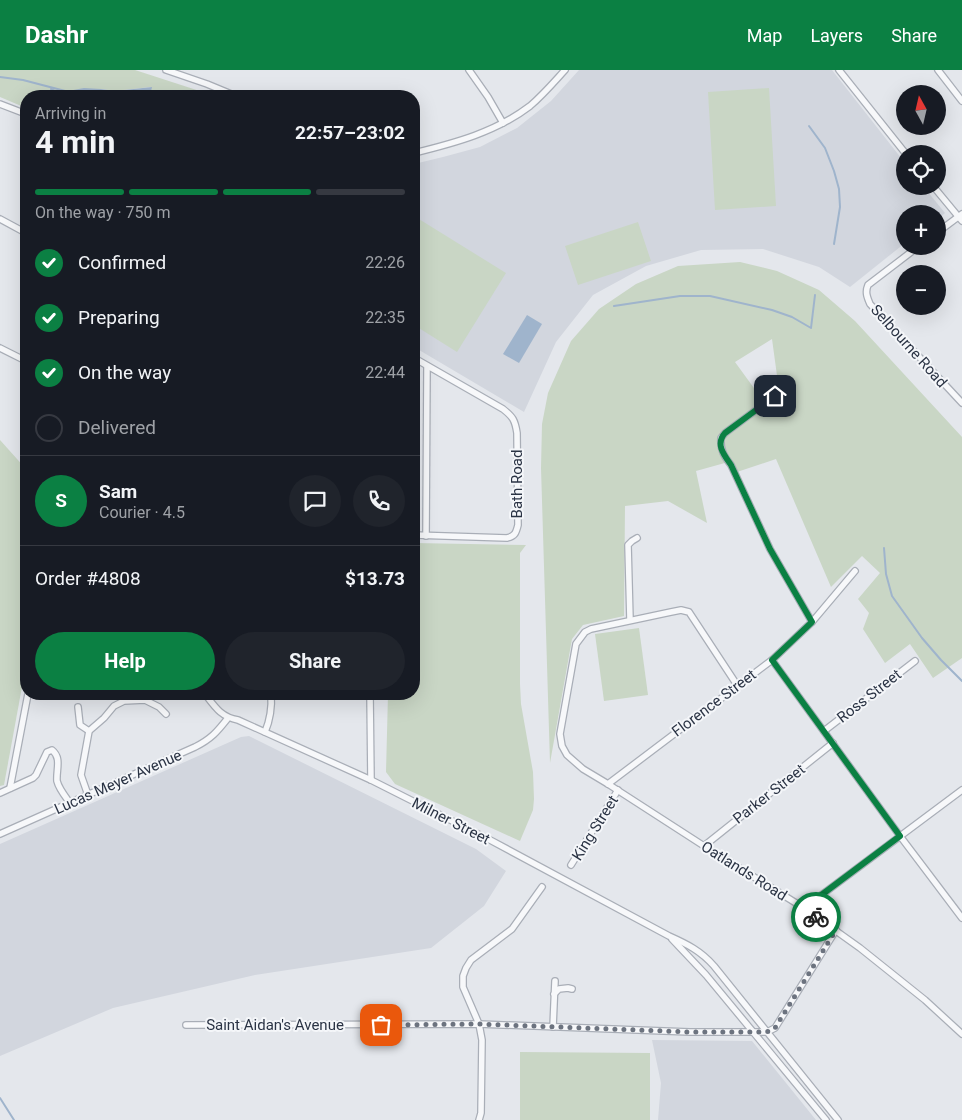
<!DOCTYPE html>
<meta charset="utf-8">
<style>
body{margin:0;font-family:Roboto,sans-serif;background:#20242c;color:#f1f3f6;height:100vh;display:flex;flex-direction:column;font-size:19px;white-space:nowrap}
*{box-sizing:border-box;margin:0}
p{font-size:16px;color:#9ea1a6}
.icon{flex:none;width:28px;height:28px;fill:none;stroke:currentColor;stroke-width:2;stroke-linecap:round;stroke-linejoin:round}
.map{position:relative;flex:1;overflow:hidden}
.sheet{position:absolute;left:20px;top:20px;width:400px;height:610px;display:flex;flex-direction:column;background:#171b24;border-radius:20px;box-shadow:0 5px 20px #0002}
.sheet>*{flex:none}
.needle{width:32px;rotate:352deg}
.tools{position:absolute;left:896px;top:15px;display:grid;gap:10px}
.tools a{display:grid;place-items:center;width:50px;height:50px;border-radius:50%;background:#171b24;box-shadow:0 5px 20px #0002;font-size:25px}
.pin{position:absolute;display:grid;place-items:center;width:42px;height:42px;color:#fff;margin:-21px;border-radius:10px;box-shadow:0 2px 8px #0006}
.courier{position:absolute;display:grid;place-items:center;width:50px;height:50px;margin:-25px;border:4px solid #0b8043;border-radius:50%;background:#fff;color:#222;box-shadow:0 1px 6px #0007}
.summary em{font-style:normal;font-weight:700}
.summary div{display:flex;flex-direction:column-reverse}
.summary{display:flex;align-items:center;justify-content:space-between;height:85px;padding:0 15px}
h1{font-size:32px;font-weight:700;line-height:38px}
.bar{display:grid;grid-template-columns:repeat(4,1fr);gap:8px 5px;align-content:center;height:60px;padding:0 15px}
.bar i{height:6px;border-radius:4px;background:#363941}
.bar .selected{background:#0b8043}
.bar p{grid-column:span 4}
.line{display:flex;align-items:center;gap:12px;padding:0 15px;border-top:1px solid #363941}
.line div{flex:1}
.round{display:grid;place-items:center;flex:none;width:52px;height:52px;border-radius:26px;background:#20242c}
ol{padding:0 15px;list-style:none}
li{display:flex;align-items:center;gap:15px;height:55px}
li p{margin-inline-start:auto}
li .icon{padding:5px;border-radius:50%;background:#0b8043;color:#fff;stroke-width:4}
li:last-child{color:#9ea1a6}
li i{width:28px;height:28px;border:2px solid #363941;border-radius:50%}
.primary-button{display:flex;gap:10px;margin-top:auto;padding:10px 15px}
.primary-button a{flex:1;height:58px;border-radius:30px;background:#0b8043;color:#fff;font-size:20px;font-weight:700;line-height:58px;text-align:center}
.primary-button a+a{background:#20242c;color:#f1f3f6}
header{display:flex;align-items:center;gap:30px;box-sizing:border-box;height:70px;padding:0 25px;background:#0b8043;color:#fff}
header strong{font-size:24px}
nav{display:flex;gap:28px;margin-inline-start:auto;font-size:18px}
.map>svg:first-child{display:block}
</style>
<header>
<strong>Dashr</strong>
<nav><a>Map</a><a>Layers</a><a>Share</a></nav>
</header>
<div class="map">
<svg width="962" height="1050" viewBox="0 0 962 1050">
<rect width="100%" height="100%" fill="#e4e7ec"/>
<g fill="#d2d6de">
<polygon points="579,0 832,0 905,93 905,116 923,116 945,143 938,149 938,144 905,144 905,173 850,217 819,197 763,179 701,180 646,196 593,225 556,272 524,342 414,277 414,94 443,87 480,77 517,58 551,31"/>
<polygon points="249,666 476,779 506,801 484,836 431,878 255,905 113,938 0,986 0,774 241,667"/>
<polygon points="652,970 752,971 816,1050 658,1050 661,1013"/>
</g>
<g fill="#c9d6c5" fill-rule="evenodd">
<polygon points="0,0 135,0 215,26 150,26 151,17 115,21 101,19 62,25 64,26 26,26 26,38 0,27"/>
<polygon points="769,18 776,136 715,140 708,22"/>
<polygon points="414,146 506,203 457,282 414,255"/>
<polygon points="638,152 651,191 578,215 565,176"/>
<path d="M 740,192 L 777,201 L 819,220 L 855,251 L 962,367 L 962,588 L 933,608 L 910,574 L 885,593 L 863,559 L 869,543 L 858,529 L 880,503 L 862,486 L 831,517 L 776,389 L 737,402 L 732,391 L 696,401 L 707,453 L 668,431 L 625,436 L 624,546 L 583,555 L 572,569 L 550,693 L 541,398 L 542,354 L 548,323 L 571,271 L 599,239 L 636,214 L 678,196 ZM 772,269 L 778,313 L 759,325 L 735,292 Z"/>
<polygon points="0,370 26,399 26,595 4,715 0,716"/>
<polygon points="414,473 526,475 520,483 520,614 521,634 533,702 534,729 533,740 520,771 395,714 386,702 388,624 414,624"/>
<polygon points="639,558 648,625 604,631 595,564"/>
<polygon points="520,982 650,983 650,1050 520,1050"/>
</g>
<g fill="#9fb4cc">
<polygon points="152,17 150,26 64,26 62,25 68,21 84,18 101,19 115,21"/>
<polygon points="527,245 542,254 519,293 503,284"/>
</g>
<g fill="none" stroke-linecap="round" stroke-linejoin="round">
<g stroke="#9fb4cc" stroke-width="2">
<polyline points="0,7 23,10 69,22"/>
<polyline points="51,19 62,25"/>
<polyline points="809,56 825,78 834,101 839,119 840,137 834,174"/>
<polyline points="614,236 680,226 710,226 772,240 792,247 811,258 815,225"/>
<polyline points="884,478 886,504 892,526 922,568 941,590 962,611"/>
<polyline points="0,1028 14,1050"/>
</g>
<g stroke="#a9aeb7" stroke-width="8">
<g id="minor">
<polyline points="166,0 207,14 236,26"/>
<polyline points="469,0 488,27 503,53"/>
<polyline points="839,0 906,84"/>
<polyline points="938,0 962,31"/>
<polyline points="0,34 26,44"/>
<path d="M 414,83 C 455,73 496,62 530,36 C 543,25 554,12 565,0"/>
<polyline points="933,116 962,151"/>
<polyline points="0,149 26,163"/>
<polyline points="938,162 962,144"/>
<path d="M 919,176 L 868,215 C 865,222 867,227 870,234 L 962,333"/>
<polyline points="0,278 26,291"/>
<path d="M 414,288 L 503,339 C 513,347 515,350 517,363 L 518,455 C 516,463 515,466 507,468 L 414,465"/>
<path d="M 775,326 L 725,363 L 721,368 C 720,380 724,386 731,395 L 770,479 L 812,552"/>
<polyline points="426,466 427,296"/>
<polyline points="630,550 628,475 632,471 637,468"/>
<polyline points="772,590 900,766 962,848"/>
<polyline points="737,615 689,542 681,540 671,542 591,559 585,562 576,574 560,664 562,676 567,685 583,699 608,714 704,776 804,838 860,878 925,930 962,964"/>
<path d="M 205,624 C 215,637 221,647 238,650 L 371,710 L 492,771 L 669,866 C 687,874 701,881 714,896 L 838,1050"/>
<polyline points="370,624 371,710"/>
<polyline points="78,637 80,655 89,661"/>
<polyline points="824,661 915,591"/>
<path d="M 265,662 C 270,650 272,637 271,624"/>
<polyline points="608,714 772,590 812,552 855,501"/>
<polyline points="10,718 28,624"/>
<path d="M 0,723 L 33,708 L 36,705 L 47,682 L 52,680 C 62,688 56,700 57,711 C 59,719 65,726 70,733"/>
<polyline points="88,725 81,705 89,661 104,648 114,636 124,631 145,630 159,637 166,644"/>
<path d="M 0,764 L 195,677 C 211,669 217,662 228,648"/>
<polyline points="704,776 833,673"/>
<polyline points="571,795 618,720"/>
<polyline points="804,838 962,720"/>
<polyline points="672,869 706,905 826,1050"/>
<polyline points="554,924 559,919 568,918 572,919"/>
<polyline points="186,955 479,954 690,962 767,962 775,958 836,860"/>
<polyline points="553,957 555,911"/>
<polyline points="479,1050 481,1043 482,970 479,954 463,917 463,906 466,898 471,890 512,859 542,817"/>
</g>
</g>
<use href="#minor" stroke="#f7f8fa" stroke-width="5.5"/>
</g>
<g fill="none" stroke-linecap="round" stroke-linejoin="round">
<polyline stroke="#6c737f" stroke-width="5" stroke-dasharray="0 9" points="381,955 479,954 690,962 767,962 775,958 836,860 816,847"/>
<path stroke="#0b8043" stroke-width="6" d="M 775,326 L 725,363 C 715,374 724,385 731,395 L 770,479 L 812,552 L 772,590 L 900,766 L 804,838 L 816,847"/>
</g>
<g text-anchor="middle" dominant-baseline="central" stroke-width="4" stroke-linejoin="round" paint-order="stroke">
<g font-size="15" fill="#2b3445" stroke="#f4f6f9">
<text transform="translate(909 276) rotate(48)">Selbourne Road</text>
<text transform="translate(517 414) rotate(-90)">Bath Road</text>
<text transform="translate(869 626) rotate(-38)">Ross Street</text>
<text transform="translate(714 633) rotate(-37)">Florence Street</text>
<text transform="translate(118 712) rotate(-24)">Lucas Meyer Avenue</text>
<text transform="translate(769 724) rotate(-38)">Parker Street</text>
<text transform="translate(451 751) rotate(27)">Milner Street</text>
<text transform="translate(595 758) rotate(-58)">King Street</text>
<text transform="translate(744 801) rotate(32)">Oatlands Road</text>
<text x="275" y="955">Saint Aidan's Avenue</text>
</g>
</g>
</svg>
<div class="tools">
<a><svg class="needle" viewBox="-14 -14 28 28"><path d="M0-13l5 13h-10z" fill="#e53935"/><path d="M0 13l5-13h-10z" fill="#9ea1a6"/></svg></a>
<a><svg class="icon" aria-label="locate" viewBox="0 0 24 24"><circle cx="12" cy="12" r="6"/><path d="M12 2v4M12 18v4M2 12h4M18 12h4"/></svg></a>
<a>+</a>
<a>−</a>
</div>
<div class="pin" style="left:381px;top:955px;background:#ea580c"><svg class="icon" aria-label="bag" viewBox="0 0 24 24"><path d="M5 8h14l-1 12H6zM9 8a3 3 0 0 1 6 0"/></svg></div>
<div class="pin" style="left:775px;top:326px;background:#1f2937"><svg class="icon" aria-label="home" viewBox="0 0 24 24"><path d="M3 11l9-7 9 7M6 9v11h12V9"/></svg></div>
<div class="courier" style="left:816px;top:847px"><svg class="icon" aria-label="bike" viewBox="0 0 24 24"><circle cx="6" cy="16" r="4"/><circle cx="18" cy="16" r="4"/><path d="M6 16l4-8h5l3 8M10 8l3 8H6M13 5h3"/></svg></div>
<section class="sheet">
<div class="summary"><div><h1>4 min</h1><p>Arriving in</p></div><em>22:57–23:02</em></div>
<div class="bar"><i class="selected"></i><i class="selected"></i><i class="selected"></i><i></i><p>On the way · 750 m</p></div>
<ol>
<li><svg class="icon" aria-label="check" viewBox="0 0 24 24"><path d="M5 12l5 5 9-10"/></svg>Confirmed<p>22:26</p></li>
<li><svg class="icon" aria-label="check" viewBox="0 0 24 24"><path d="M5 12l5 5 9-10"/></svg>Preparing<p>22:35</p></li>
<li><svg class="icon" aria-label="check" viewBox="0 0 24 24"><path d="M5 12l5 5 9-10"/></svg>On the way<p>22:44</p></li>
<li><i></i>Delivered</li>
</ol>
<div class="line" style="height:90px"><b class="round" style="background:#0b8043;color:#fff">S</b><div><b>Sam</b><p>Courier · 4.5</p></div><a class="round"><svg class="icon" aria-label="chat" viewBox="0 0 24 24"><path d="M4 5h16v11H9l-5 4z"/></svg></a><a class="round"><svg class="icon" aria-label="phone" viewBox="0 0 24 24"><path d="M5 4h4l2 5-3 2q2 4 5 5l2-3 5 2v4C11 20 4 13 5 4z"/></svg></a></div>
<div class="line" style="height:65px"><div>Order #4808</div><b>$13.73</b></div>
<div class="primary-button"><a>Help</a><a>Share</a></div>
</section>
</div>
